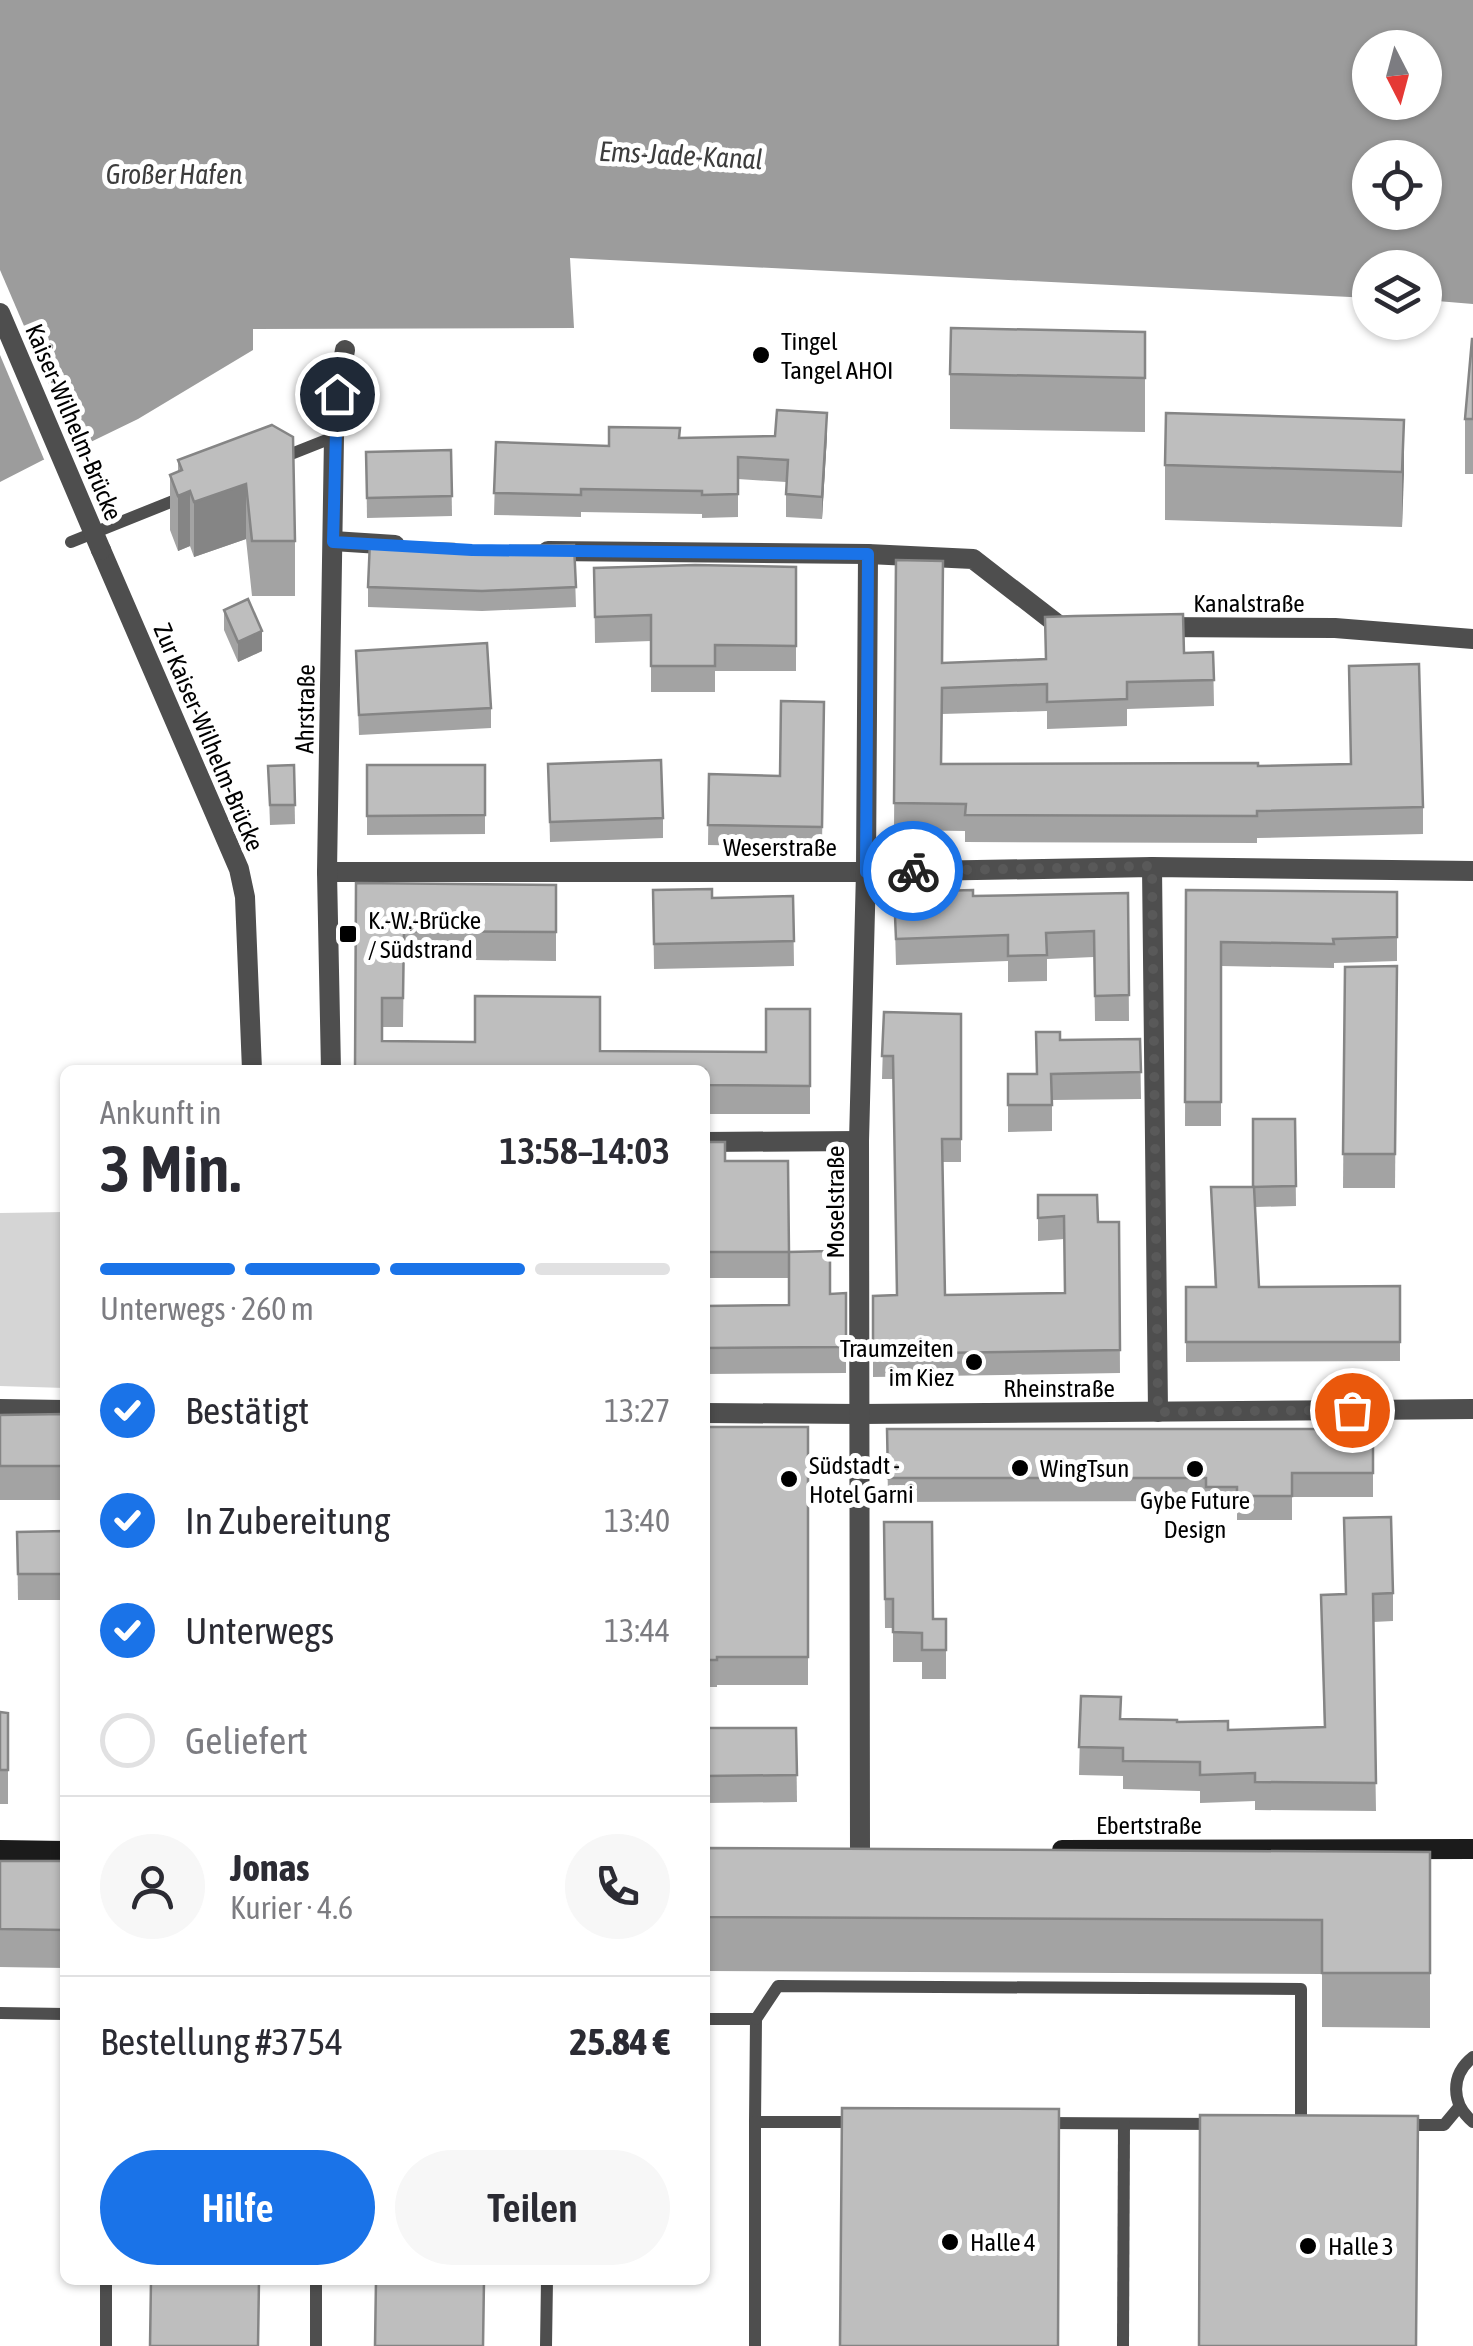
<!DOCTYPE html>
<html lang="de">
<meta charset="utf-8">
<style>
body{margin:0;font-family:"Asap Condensed",sans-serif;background:#f7f7f7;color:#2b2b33;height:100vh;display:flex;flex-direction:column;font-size:38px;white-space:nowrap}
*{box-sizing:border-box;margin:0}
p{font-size:32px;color:#7c7c81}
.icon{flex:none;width:55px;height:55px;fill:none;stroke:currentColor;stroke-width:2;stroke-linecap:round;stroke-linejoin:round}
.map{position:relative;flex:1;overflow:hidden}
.drawer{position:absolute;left:60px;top:1065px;width:650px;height:1220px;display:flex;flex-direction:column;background:#fff;border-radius:15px;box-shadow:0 2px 8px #0004}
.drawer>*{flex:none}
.needle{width:65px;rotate:174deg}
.tools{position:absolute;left:1352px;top:30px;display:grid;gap:20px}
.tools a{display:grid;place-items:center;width:90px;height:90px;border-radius:50%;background:#fff;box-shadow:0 2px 8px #0004;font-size:50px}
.pin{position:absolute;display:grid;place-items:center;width:85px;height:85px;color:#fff;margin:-42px;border:5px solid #fff;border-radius:50%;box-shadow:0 2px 10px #0007}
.courier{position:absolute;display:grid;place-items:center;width:100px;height:100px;margin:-50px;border:8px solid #1a73e8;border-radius:50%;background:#fff;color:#222;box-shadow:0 2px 12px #0007}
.overview em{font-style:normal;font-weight:600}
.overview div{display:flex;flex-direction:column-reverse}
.overview{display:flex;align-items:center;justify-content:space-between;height:170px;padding:0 40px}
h1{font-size:65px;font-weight:600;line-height:75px}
.bar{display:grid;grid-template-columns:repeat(4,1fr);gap:15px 10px;align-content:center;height:120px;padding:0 40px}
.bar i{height:12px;border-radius:8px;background:#e1e1e2}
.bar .on{background:#1a73e8}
.bar p{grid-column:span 4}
.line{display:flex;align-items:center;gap:25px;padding:0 40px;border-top:2px solid #e1e1e2}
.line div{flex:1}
.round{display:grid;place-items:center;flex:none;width:105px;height:105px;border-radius:52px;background:#f7f7f7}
ol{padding:0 40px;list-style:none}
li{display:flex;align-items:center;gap:30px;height:110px}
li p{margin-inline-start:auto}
li .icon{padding:10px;border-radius:50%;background:#1a73e8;color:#fff;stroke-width:4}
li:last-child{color:#7c7c81}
li i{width:55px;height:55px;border:5px solid #e1e1e2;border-radius:50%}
.primary-button{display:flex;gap:20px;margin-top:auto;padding:20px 40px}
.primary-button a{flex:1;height:115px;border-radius:60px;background:#1a73e8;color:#fff;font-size:40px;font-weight:600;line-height:115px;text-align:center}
.primary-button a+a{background:#f7f7f7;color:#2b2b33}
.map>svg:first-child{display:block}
</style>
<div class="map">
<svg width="1473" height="2346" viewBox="0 0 1473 2346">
<rect width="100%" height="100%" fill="#fff"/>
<polygon fill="#d5d5d5" points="65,1212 65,1388 0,1386 0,1213"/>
<path fill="#9c9c9c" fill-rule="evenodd" d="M 0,0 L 1473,0 L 1473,304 L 1425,300 L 1425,268 L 1370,268 L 1370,298 L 570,258 L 574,328 L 253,329 L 253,350 L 138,419 L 68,453 L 43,460 L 0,482 ZM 1370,48 L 1425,48 L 1425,102 L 1370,102 ZM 1370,158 L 1425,158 L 1425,212 L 1370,212 Z"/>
<polygon fill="#fff" points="0,270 79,454 70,458 46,464 0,355"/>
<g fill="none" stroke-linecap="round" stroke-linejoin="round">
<g stroke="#4e4e4e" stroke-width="12">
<polyline points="281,458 334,437"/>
<polyline points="71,542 183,497"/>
<polyline points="0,2013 65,2014"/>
<polyline points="705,2019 756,2019 755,2122 855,2122"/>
<polyline points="756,2019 778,1986 1301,1989 1301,2125"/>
<path d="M 1473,2057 C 1450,2075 1451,2104 1473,2122"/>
<polyline points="1045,2123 1215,2124"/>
<polyline points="1400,2125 1444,2125 1459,2107"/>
<polyline points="106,2346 106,2280"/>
<polyline points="316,2346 316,2280"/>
<polyline points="546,2346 547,2280"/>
<polyline points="755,2346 755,2122"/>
<polyline points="1123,2346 1124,2124"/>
</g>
<g stroke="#4e4e4e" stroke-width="20">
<polyline points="333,541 395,545"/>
<polyline points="101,550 239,869 245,897 252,1070"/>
<polyline points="548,551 868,554 973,559 1061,627 1071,627"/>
<polyline points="1160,627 1335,628 1473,639"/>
<polyline points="1152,867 1158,1412"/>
<polyline points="327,872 866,872 1152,867 1473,871"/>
<polyline points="331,1070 327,872 334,437 337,394 345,350"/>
<polyline points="705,1142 859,1141"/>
<polyline points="0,1409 65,1410"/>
<polyline points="705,1413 860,1414 1473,1409"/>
<polyline points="860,1850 859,1141 866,872 868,554"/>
</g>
<g stroke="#1b1b1b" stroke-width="20">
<polyline points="0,1850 65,1851"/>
<polyline points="1062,1850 1473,1849"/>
</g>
<polyline stroke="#4e4e4e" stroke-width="20" points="0,313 101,550"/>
</g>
<g fill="#a3a3a3">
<polygon points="1145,332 1145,432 950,429 950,374"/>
<polygon points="1473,339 1473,474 1465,474 1465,419"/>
<polygon points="1404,420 1402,527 1165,520 1165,465"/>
<polygon points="272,425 295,541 295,596 252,596 246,539 194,557 190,546 178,551 170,530 170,475 178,472 178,460"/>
<polygon points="827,435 822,519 786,517 786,482 738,479 738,517 702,518 702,514 581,512 581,517 494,515 496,442 609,446 679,438"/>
<polygon points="451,450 452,516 367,518 366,452"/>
<polygon points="574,545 576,607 482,611 368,607 368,587 454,547"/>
<polygon points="896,560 942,663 1213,652 1214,706 1127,709 1127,726 1047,729 1047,711 942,714 942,764 1258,766 1423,807 1423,834 1257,838 1257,843 965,842 965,831 894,830"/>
<polygon points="796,567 796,671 715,671 715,692 651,692 651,641 595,643 594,568"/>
<polygon points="224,610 262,651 238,662 224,630"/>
<polygon points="356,651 491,708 491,728 359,735"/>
<polygon points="824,702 822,847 708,845 709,774 780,776"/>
<polygon points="548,764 663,818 663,838 550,842"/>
<polygon points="294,765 295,824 270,825 268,766"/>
<polygon points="367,765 485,765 485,834 367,835"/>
<polygon points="356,883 556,885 556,961 404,959 403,1027 382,1027 382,1041 600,1051 766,1052 810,1009 810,1114 705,1114 705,1070 355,1070"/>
<polygon points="653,890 712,898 793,896 794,966 654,969"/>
<polygon points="1186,890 1397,892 1397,961 1334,963 1334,968 1221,966 1221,1126 1185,1126"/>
<polygon points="894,892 973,896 1128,893 1129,1021 1095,1021 1094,957 1047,959 1047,981 1008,982 1008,961 896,965"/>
<polygon points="1397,966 1395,1188 1343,1188 1345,967"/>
<polygon points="884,1012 961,1014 961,1162 943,1162 945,1295 1065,1293 1064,1239 1038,1241 1038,1195 1098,1222 1119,1222 1120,1373 873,1377 873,1296 897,1295 893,1079 882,1079"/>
<polygon points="1140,1039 1141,1099 1052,1100 1052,1131 1008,1132 1008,1074 1036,1074 1060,1040"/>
<polygon points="1295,1119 1296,1206 1255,1207 1259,1287 1400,1286 1400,1361 1186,1362 1186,1287 1215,1287 1211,1187 1253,1187"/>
<polygon points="705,1142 725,1161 789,1252 830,1294 846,1293 846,1373 705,1374 705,1306 789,1305 789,1278 705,1278"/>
<polygon points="65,1414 65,1500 0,1500 0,1415"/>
<polygon points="705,1427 808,1427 808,1685 717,1685 717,1687 705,1687"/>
<polygon points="887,1429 1373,1429 1373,1497 1292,1497 1292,1520 1237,1520 1237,1510 1206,1510 1206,1501 888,1502"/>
<polygon points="884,1522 933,1619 946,1619 946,1679 922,1679 922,1662 893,1662 893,1628 885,1628"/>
<polygon points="65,1531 65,1600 18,1600 17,1532"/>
<polygon points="1393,1593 1393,1621 1373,1622 1376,1811 1255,1810 1255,1801 1200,1803 1200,1791 1123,1789 1123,1776 1079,1775 1081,1696 1121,1719 1177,1722 1228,1730 1324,1727 1321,1595"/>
<polygon points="0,1712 8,1713 8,1804 0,1804"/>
<polygon points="705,1728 796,1728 797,1802 705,1803"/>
<polygon points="705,1848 1430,1852 1430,2028 1322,2027 1322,1974 705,1971"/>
<polygon points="0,1861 65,1861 65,1968 0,1967"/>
</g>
<g fill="#858585">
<polygon points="827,413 827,435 822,519 822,497"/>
<polygon points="1404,420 1404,475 1402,527 1402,472"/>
<polygon points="246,484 246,539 194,557 194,502"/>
<polygon points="190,491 190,546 178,551 178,496"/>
<polygon points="262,631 262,651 238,662 238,642"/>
</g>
<g fill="#bebebe" stroke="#858585" stroke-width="2.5">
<polygon points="951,328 1145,332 1145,378 950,374"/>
<polygon points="1472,339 1473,339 1473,419 1465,419"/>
<polygon points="777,410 827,413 822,497 786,494 788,460 738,457 738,494 702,495 702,491 581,489 581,495 494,493 496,442 609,446 609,427 680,428 679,438 775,436"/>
<polygon points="1166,413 1404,420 1402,472 1165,465"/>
<polygon points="272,425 293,437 295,541 252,541 246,484 194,502 190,491 178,496 170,475 182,470 178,460"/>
<polygon points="451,450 452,496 367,498 366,452"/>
<polygon points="370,541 454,544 454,547 574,545 576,587 482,591 368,587"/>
<polygon points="896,560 943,561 942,663 1046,659 1045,617 1075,616 1183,614 1184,653 1213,652 1214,680 1127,682 1127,699 1047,702 1047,684 942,688 941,764 1258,763 1258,766 1351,764 1349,666 1419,664 1423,807 1257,811 1257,816 965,815 966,804 894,803"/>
<polygon points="695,565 796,567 796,646 715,645 715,666 651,666 651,615 595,617 594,568"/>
<polygon points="248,599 262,631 238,642 224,610"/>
<polygon points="487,643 491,708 359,715 356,651"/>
<polygon points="781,701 824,702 822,827 708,825 709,774 780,776"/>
<polygon points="661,760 663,818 550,822 548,764"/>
<polygon points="294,765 295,805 270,805 268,766"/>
<polygon points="367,765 485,765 485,815 367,816"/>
<polygon points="356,883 556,885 556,932 404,931 403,998 382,998 382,1041 475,1042 475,996 600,997 600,1051 766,1052 766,1009 810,1009 810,1086 705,1085 705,1070 355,1070"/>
<polygon points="712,889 712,898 793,896 794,941 654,944 653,890"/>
<polygon points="973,890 973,896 1128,893 1129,995 1095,996 1094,931 1046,933 1047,955 1008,956 1008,935 896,939 894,892"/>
<polygon points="1186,890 1397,892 1397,937 1333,939 1334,944 1221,942 1221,1102 1185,1102"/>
<polygon points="1397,966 1395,1154 1343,1154 1345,967"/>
<polygon points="884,1012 961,1014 961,1139 942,1139 945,1295 1065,1293 1064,1216 1038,1218 1038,1195 1097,1195 1098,1222 1119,1222 1120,1350 873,1354 873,1296 897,1295 893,1056 882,1056"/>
<polygon points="1036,1032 1060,1032 1060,1040 1140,1039 1141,1072 1051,1074 1052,1105 1008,1105 1008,1074 1037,1074"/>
<polygon points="1253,1119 1295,1119 1296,1186 1253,1187"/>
<polygon points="705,1142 725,1142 725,1161 788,1161 789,1252 705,1252"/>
<polygon points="1211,1187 1254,1187 1259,1287 1400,1286 1400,1342 1186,1342 1186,1287 1216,1287"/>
<polygon points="830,1251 830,1294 846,1293 846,1347 705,1348 705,1306 789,1305 789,1252"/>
<polygon points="65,1414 65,1466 0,1466 0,1415"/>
<polygon points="705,1427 808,1427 808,1657 717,1657 717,1660 705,1660"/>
<polygon points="887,1429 1373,1429 1373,1473 1292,1473 1292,1496 1237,1496 1237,1487 1206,1487 1206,1478 888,1478"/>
<polygon points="1391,1517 1393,1593 1373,1594 1376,1783 1255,1782 1255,1773 1200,1775 1200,1762 1123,1761 1123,1748 1079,1747 1081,1696 1121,1697 1120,1719 1177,1720 1177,1722 1228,1721 1228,1730 1325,1727 1321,1595 1346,1594 1344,1518"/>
<polygon points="884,1522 932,1522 933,1619 946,1619 946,1650 922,1650 922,1633 893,1632 893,1599 885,1599"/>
<polygon points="65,1531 65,1574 18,1574 17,1532"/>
<polygon points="0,1712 8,1713 8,1770 0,1770"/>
<polygon points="705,1728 796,1728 797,1775 705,1776"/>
<polygon points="705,1848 1430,1852 1430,1973 1322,1973 1322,1920 705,1917"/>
<polygon points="0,1861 65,1861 65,1930 0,1929"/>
<polygon points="842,2108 1059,2109 1058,2346 840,2346"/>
<polygon points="1200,2115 1418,2116 1416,2346 1199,2346"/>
<polygon points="151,2280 259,2280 258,2346 150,2346"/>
<polygon points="376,2280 484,2280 483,2346 375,2346"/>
</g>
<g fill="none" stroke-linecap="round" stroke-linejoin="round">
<polyline stroke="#595959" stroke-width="10" stroke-dasharray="0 18" points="913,871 1152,866 1158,1412 1352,1410"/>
<polyline stroke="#1a73e8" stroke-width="12" points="337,394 333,542 472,550 868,554 866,872 913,871"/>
</g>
<g fill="#000" stroke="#fff" stroke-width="4">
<circle cx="761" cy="355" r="10"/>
<rect x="338" y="924" width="20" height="20" rx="5"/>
<circle cx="974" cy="1362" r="10"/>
<circle cx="1020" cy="1468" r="10"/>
<circle cx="1195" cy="1469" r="10"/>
<circle cx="789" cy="1479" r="10"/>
<circle cx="950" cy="2242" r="10"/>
<circle cx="1308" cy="2246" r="10"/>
</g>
<g text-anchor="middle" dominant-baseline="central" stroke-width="10" stroke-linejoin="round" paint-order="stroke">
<g font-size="25" fill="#000" stroke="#fff" text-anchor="start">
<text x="781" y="341">Tingel<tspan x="781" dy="29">Tangel AHOI</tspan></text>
<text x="368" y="920">K.-W.-Brücke<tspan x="368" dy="29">/ Südstrand</tspan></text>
<text x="954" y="1348" text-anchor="end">Traumzeiten<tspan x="954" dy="29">im Kiez</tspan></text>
<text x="809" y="1465">Südstadt -<tspan x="809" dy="29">Hotel Garni</tspan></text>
<text x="1040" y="1468">WingTsun</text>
<text x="1195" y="1500" text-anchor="middle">Gybe Future<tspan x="1195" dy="29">Design</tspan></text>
<text x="970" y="2242">Halle 4</text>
<text x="1328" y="2246">Halle 3</text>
</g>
<g font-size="25" fill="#000" stroke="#fff">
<text transform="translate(74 422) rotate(67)">Kaiser-Wilhelm-Brücke</text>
<text x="1249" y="603">Kanalstraße</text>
<text transform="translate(305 709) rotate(-89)">Ahrstraße</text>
<text transform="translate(209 737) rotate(67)">Zur Kaiser-Wilhelm-Brücke</text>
<text x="780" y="847">Weserstraße</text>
<text transform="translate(835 1202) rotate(-90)">Moselstraße</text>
<text x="1059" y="1388">Rheinstraße</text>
<text x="1149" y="1825">Ebertstraße</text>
</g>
<g font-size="28" font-style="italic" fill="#3d3d3d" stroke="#fff">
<text transform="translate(681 155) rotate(3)">Ems-Jade-Kanal</text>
<text x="174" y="174">Großer Hafen</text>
</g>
</g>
</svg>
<div class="tools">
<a><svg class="needle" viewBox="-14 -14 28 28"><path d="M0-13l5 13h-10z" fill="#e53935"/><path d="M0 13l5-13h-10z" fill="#7c7c81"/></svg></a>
<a><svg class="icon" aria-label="locate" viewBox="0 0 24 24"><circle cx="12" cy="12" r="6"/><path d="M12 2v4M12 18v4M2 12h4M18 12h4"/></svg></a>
<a><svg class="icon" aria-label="layers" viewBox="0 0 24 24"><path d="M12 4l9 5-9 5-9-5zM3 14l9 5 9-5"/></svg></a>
</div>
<div class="pin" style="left:1352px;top:1410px;background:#ea580c"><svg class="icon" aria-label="bag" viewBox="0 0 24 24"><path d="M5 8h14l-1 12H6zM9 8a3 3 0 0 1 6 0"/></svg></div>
<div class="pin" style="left:337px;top:394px;background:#1f2937"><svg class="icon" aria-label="home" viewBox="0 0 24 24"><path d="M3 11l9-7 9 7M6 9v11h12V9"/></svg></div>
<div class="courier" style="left:913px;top:871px"><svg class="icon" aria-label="bike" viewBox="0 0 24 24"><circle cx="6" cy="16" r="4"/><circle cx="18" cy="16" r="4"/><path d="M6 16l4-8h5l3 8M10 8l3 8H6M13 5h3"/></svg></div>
<section class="drawer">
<div class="overview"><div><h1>3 Min.</h1><p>Ankunft in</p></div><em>13:58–14:03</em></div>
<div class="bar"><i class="on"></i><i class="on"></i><i class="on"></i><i></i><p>Unterwegs · 260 m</p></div>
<ol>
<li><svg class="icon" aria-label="check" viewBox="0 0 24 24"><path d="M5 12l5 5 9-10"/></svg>Bestätigt<p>13:27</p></li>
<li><svg class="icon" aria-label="check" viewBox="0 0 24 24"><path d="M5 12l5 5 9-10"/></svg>In Zubereitung<p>13:40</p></li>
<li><svg class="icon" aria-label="check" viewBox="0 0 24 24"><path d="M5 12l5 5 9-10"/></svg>Unterwegs<p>13:44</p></li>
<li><i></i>Geliefert</li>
</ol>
<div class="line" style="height:180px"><a class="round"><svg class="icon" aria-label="person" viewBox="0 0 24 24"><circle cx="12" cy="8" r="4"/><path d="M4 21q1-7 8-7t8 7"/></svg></a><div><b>Jonas</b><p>Kurier · 4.6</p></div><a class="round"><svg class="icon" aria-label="phone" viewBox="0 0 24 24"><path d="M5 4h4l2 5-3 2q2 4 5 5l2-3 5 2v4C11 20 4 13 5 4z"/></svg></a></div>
<div class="line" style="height:130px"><div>Bestellung #3754</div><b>25.84 €</b></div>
<div class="primary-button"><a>Hilfe</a><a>Teilen</a></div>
</section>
</div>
